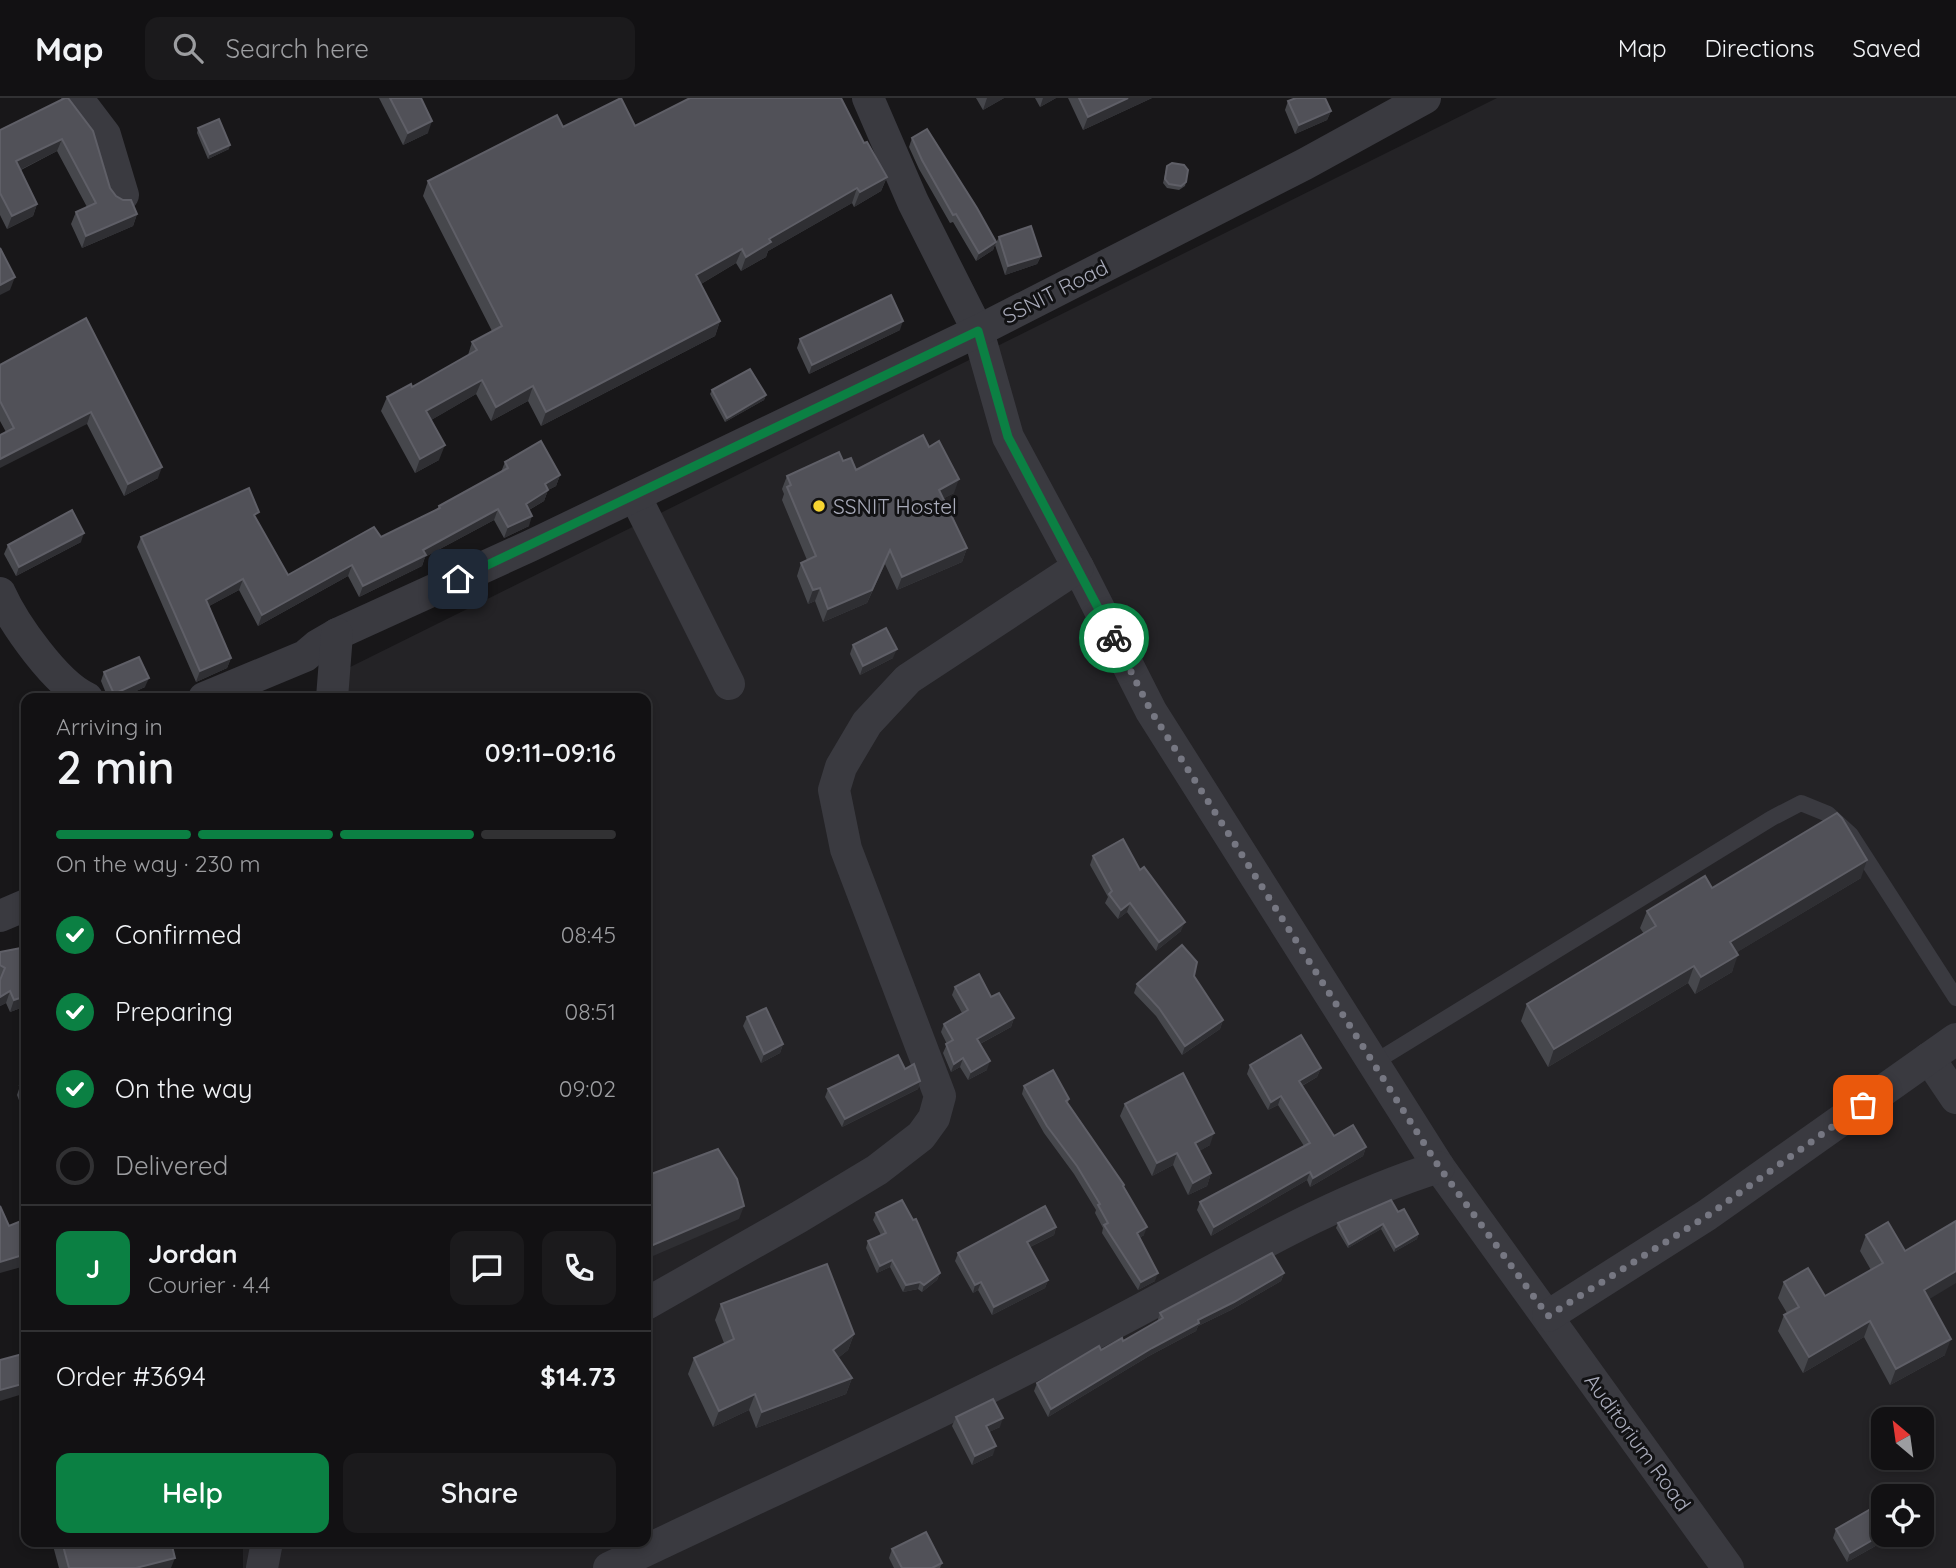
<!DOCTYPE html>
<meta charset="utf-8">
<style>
body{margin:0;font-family:Quicksand,sans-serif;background:#1b1a1c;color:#f1f3f6;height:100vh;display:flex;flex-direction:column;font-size:26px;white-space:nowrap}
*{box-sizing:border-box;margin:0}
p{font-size:23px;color:#9c9da0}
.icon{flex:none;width:38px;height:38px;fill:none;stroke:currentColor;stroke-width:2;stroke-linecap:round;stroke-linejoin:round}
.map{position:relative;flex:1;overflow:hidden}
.side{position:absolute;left:21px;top:595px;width:630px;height:854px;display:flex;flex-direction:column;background:#121113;border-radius:14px;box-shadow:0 4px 10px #0003,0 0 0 2px #313133}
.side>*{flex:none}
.needle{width:46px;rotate:331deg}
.buttons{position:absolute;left:1871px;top:1309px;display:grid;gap:14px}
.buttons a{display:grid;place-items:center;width:63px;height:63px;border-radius:14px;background:#121113;box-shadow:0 4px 10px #0003,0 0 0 2px #313133;font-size:35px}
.pin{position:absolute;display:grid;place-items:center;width:60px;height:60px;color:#fff;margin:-30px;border-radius:14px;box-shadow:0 4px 10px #0006}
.courier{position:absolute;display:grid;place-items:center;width:70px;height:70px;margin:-35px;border:5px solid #0b8043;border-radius:50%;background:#fff;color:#222;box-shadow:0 2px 9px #0007}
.head em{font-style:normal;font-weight:600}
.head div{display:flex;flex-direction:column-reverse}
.head{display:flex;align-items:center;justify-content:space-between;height:119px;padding:0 35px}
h1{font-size:46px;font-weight:600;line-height:52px}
.bar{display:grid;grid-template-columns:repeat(4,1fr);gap:10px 7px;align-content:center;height:84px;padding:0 35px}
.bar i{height:9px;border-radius:5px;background:#313133}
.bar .current{background:#0b8043}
.bar p{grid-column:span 4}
.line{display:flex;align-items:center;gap:18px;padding:0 35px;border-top:2px solid #313133}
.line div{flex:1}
.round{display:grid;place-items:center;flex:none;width:74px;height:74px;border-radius:14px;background:#1b1a1c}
ol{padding:0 35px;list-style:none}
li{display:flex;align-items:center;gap:21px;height:77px}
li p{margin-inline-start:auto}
li .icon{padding:7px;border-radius:50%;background:#0b8043;color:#fff;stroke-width:4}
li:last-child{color:#9c9da0}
li i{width:38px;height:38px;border:4px solid #313133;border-radius:50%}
.button{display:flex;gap:14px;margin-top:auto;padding:14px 35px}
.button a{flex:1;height:80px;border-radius:14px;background:#0b8043;color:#fff;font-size:28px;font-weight:600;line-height:80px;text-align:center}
.button a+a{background:#1b1a1c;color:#f1f3f6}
header{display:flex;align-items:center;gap:42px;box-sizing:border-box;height:98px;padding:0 35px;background:#121113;border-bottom:2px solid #313133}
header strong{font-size:33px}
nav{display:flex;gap:38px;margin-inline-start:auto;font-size:24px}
.search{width:490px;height:63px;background:#1b1a1c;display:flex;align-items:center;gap:18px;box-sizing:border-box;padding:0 24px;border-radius:14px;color:#9c9da0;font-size:26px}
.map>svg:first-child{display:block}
</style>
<header>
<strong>Map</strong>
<div class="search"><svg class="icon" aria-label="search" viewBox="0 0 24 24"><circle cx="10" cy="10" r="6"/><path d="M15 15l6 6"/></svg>Search here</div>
<nav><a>Map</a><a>Directions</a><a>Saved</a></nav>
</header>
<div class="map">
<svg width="1956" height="1470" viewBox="0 0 1956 1470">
<rect width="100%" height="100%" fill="#181719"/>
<path fill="#242326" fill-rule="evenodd" d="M 1497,0 L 1956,0 L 1956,1470 L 243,1470 L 243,1444 L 646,1444 L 646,600 L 320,600 L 322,583 ZM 1883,1321 L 1922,1321 L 1922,1360 L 1883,1360 ZM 1883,1398 L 1922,1398 L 1922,1437 L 1883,1437 Z"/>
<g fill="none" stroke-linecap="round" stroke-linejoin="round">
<polyline stroke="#3a3a40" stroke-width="16" points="1375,964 1772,720 1801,705 1828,716 1851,737 1956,900"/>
<g stroke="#3a3a40" stroke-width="32">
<polyline points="77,0 105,37 123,97"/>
<polyline points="868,0 913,104 978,233 1008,339 1078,469 1151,613 1439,1069 1728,1470"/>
<polyline points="635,398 729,586"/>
<path d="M 0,495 C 14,526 56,586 87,600"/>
<polyline points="204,600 305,558 318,547 337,536 530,448 978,233 1305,66 1425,0"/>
<polyline points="332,600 337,536"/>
<polyline points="0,818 26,807"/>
<polyline points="1929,960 1956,1000"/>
<polyline points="646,1206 799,1119 877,1072 921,1038 934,1020 940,998 846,751 834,692 841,669 867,625 908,581 1078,469"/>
<polyline points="1548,1218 1707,1117 1956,941"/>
<polyline points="262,1470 267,1444"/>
<path d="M 609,1470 C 778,1389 950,1313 1115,1225 C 1221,1170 1324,1105 1439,1069"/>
</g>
</g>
<g fill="#46474c">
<polygon points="65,0 110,90 116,98 137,116 133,128 82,150 71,126 76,114 87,109 57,53 21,72 37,106 33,118 7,131 0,117 0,32"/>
<polygon points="379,0 421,0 428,35 403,47"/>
<polygon points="976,0 1004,0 983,12"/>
<polygon points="1035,0 1056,0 1040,9"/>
<polygon points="1068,0 1152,0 1083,32"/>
<polygon points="1288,3 1331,13 1327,22 1295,36 1285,12"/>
<polygon points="635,28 864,45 887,79 881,93 854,109 852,105 768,153 766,159 741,173 736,165 701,186 720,223 715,238 541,328 528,303 491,323 476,296 431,322 439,362 415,375 381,313 387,299 412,289 468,257 472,244 492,233 423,98 428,83 563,29"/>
<polygon points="198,30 229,51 208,61 197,35"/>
<polygon points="912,40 996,144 993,152 976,163 953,124 950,125 919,71 909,49"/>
<polygon points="1167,68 1186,84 1185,88 1179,92 1167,90 1163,85"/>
<polygon points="999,139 1041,158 1037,166 1005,177 995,147"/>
<polygon points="86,220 158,380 124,398 87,326 6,334 0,323 0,267"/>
<polygon points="900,232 809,276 797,250 800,241"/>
<polygon points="712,292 766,297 764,302 725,324 710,296"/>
<polygon points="843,363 856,372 954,395 944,400 967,450 962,464 897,492 885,466 867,505 823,524 815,503 808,506 797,478 801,465 807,462 782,402 784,396 782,391 787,378"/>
<polygon points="505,364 560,377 556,388 548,392 544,403 529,412 529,428 504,440 494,422 425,459 422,468 359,499 348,478 258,528 239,492 209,508 231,560 227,570 196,584 137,449 141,439 257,422 288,477 381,439 437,411 439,408 501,374"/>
<polygon points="81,444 16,478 4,456 8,447"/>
<polygon points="853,547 893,560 860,577 850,556"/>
<polygon points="104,574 145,589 121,600 108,600 101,583"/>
<polygon points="1093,758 1140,772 1181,833 1156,853 1127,814 1118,821 1105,805 1108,799 1090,767"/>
<polygon points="1861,780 1737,854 1732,874 1695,896 1688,885 1548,969 1521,923 1527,906 1644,836 1640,830 1647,813 1712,790"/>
<polygon points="26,837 26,908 10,914 6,905 0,908 0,854 19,850 24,838"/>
<polygon points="1194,878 1223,922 1220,931 1182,957 1156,918 1134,895 1137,886"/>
<polygon points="955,889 991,899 1014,920 1011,929 980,946 987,972 968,982 960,969 951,974 943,955 947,946 941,934 944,926 962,915 952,897"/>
<polygon points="747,919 783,946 780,955 761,965 743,928"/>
<polygon points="1250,967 1321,970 1317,979 1302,988 1334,1038 1366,1049 1363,1058 1310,1089 1307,1082 1211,1138 1197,1112 1200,1104 1304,1048 1278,1007 1268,1012 1247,976"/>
<polygon points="905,971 920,983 918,991 842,1029 825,999 828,991"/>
<polygon points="26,986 26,1021 17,997 20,988"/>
<polygon points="1024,988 1069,1001 1068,1005 1124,1089 1144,1137 1139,1140 1155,1183 1138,1192 1102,1135 1103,1130 1095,1115 1096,1112 1074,1076 1044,1035 1022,996"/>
<polygon points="1125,1006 1210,1047 1199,1053 1211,1075 1207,1088 1188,1097 1173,1067 1152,1078 1120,1018"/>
<polygon points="1398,1114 1418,1136 1417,1141 1394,1154 1381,1131 1348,1150 1336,1130 1338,1125"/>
<polygon points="876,1115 940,1175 937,1182 922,1194 918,1191 903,1194 890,1169 877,1175 866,1150 868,1143 881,1137 873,1122"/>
<polygon points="1056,1129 1054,1137 1030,1149 1048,1182 1045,1190 992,1217 978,1192 973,1195 955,1163 958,1155"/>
<polygon points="1866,1137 1929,1201 1945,1257 1890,1287 1864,1239 1803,1275 1778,1233 1784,1217 1787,1215 1778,1200 1784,1184 1825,1198 1871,1172 1860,1153"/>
<polygon points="1284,1175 1281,1183 1231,1212 1198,1228 1196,1233 1149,1258 1048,1319 1034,1293 1037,1285 1101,1252 1123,1243 1157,1224 1160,1215"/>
<polygon points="721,1206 854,1236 848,1252 838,1260 852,1280 846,1296 756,1330 749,1312 713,1329 688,1276 694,1260 724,1245 715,1222"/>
<polygon points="956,1319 1000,1329 989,1334 993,1357 972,1367 952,1328"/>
<polygon points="1836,1431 1883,1437 1895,1437 1847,1464 1833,1440"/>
<polygon points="52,1444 171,1444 171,1470 59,1470"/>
<polygon points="892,1451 942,1465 940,1470 894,1470 889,1460"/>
</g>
<g fill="#2f2f33">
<polygon points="987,0 1004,0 983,12"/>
<polygon points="1043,0 1056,0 1040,9"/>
<polygon points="1128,0 1152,0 1083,32 1088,19"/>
<polygon points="1331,13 1327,22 1295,36 1299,27"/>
<polygon points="432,23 428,35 403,47 408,35"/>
<polygon points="62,41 57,53 12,76 16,63"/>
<polygon points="230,47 229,51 208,61 210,56"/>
<polygon points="887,79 881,93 854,109 860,94"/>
<polygon points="857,90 852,105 768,153 766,159 741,173 746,159 769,141"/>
<polygon points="37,106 33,118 7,131 12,118"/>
<polygon points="137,116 133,128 82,150 86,138"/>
<polygon points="996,144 993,152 976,163 979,155"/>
<polygon points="742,151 736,165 691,192 696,177"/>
<polygon points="1041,158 1037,166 1005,177 1008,168"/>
<polygon points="15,179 10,192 0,197 0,187"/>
<polygon points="720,223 715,238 541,328 546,314"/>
<polygon points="903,223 900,232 809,276 812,267"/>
<polygon points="482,282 476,296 421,328 426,313"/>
<polygon points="533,288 528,303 491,323 496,309"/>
<polygon points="766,297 764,302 725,324 727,320"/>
<polygon points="91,314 87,326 0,370 0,361"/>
<polygon points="445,347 439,362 415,375 420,361"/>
<polygon points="162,369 158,380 124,398 128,386"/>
<polygon points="560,377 556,388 541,396 545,386"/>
<polygon points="959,381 954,395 935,405 939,392"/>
<polygon points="548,392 544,403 522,416 526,406"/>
<polygon points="498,411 494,422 425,459 422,468 359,499 363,488 423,452"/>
<polygon points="532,418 529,428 504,440 508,429"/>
<polygon points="84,435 81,444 16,478 19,469"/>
<polygon points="967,450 962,464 897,492 902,479"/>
<polygon points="890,452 867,505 823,524 828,511"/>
<polygon points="352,467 348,478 258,528 262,517"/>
<polygon points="243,481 239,492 202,512 206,502"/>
<polygon points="820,490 815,503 808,506 813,492"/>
<polygon points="897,551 893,560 860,577 863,568"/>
<polygon points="231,560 227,570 196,584 200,573"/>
<polygon points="149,580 145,589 121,600 112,600 114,596"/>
<polygon points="1867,762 1861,780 1724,862 1730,844"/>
<polygon points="1130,805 1127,814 1118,821 1121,812"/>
<polygon points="1185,824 1181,833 1156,853 1159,844"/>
<polygon points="1738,857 1732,874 1695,896 1701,879"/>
<polygon points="1694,868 1688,885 1548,969 1554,951"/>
<polygon points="10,893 6,905 0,908 0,899"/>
<polygon points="26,898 26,908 10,914 14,902"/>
<polygon points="1014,920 1011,929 974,949 977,941"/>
<polygon points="1223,922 1220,931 1182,957 1185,948"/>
<polygon points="783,946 780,955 761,965 764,956"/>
<polygon points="963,960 960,969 951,974 954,966"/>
<polygon points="990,963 987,972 968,982 971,974"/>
<polygon points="1321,970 1317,979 1296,991 1299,983"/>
<polygon points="920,983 918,991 842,1029 845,1021"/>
<polygon points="1281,998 1278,1007 1268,1012 1271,1004"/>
<polygon points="1214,1035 1210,1047 1191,1058 1195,1045"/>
<polygon points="1366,1049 1363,1058 1310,1089 1313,1080"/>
<polygon points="1177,1055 1173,1067 1152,1078 1157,1065"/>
<polygon points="1310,1074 1307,1082 1211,1138 1214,1129"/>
<polygon points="1211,1075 1207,1088 1188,1097 1193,1085"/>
<polygon points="744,1108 739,1121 646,1161 646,1150"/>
<polygon points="1383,1126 1381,1131 1348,1150 1349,1146"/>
<polygon points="1056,1129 1054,1137 1024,1152 1027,1144"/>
<polygon points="1147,1129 1144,1137 1134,1143 1137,1135"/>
<polygon points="1418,1136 1417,1141 1394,1154 1396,1149"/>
<polygon points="26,1156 25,1168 0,1175 0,1164"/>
<polygon points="892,1162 890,1169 877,1175 880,1168"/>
<polygon points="1956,1173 1956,1185 1918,1208 1924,1192"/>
<polygon points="940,1175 937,1182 922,1194 924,1187"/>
<polygon points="1158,1175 1155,1183 1138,1192 1141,1184"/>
<polygon points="1284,1175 1281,1183 1231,1212 1198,1228 1196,1233 1149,1258 1048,1319 1051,1311 1198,1222"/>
<polygon points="1048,1182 1045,1190 992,1217 994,1209"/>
<polygon points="920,1184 918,1191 903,1194 906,1187"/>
<polygon points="981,1184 978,1192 973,1195 975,1187"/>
<polygon points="1870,1223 1864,1239 1803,1275 1809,1259"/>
<polygon points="854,1236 848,1252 827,1269 833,1252"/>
<polygon points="1951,1241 1945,1257 1890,1287 1896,1271"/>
<polygon points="852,1280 846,1296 756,1330 762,1314"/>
<polygon points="26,1285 26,1295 0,1303 0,1292"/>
<polygon points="755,1296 749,1312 713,1329 719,1313"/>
<polygon points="1003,1320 1000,1329 983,1337 986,1328"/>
<polygon points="996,1348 993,1357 972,1367 975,1358"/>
<polygon points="1883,1436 1895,1437 1847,1464 1850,1455"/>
<polygon points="175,1460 171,1470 136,1470"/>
</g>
<g fill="#515158" stroke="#5f5f67" stroke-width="2">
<polygon points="65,0 68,0 93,33 110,90 116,98 123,102 131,102 137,116 86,138 76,114 96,105 62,41 16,63 37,106 12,118 0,95 0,32"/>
<polygon points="390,0 421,0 432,23 408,35"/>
<polygon points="621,0 635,28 690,0 841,0 864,45 867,44 887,79 860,94 857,90 769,141 771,144 746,159 742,151 696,177 720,223 546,314 533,288 496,309 482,282 426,313 445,347 420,361 387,299 411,286 412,289 477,252 472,244 502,228 428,83 557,17 563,29"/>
<polygon points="1079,0 1128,0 1088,19"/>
<polygon points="1296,0 1325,0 1331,13 1299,27 1288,3"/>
<polygon points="219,21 230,47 210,56 198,30"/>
<polygon points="927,31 977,110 996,144 979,155 956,116 953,117 922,62 912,40"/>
<polygon points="1172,65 1184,67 1188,72 1186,84 1181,88 1169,86 1165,81 1167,68"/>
<polygon points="1031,128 1041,158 1008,168 999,139"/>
<polygon points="0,150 15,179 0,187"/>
<polygon points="891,197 903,223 812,267 800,241"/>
<polygon points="86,220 162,369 128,386 91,314 0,361 0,337 14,330 0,303 0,267"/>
<polygon points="750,271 766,297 727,320 712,292"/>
<polygon points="923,337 929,349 939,343 959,381 939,392 967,450 902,479 890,452 872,492 828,511 820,490 813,492 801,465 816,458 787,389 791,387 787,378 839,354 843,363 851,360 856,372"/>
<polygon points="541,343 560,377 545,386 548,392 526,406 532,418 508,429 498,411 423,452 426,457 363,488 352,467 262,517 243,481 206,502 231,560 200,573 141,439 249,390 259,414 254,417 288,477 374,429 381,439 440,410 439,408 508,370 505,364"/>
<polygon points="72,412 84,435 19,469 8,447"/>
<polygon points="886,530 897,551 863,568 853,547"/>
<polygon points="139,559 149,580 114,596 104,574"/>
<polygon points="247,595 250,600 233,600"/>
<polygon points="1837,715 1842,720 1867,762 1730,844 1738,857 1701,879 1694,868 1554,951 1527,906 1656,828 1647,813 1705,778 1712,790"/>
<polygon points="1123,741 1140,772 1144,769 1185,824 1159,844 1130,805 1121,812 1109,796 1112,793 1093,758"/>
<polygon points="1182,847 1197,864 1194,878 1223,922 1185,948 1159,910 1137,886"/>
<polygon points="26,849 26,898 14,902 10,893 0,899 0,882 5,870 0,867 0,854"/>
<polygon points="979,876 991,899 999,895 1014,920 977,941 990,963 971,974 963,960 954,966 946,946 953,942 944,926 968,912 955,889"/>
<polygon points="766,910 783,946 764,956 747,919"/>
<polygon points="1301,937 1321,970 1299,983 1334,1038 1353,1027 1366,1049 1313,1080 1310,1074 1214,1129 1200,1104 1310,1045 1281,998 1271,1004 1250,967"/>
<polygon points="898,957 905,971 914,966 920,983 845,1021 828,991"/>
<polygon points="1053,972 1069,1001 1066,1003 1124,1087 1123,1088 1147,1129 1137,1135 1158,1175 1141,1184 1104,1127 1108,1125 1098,1107 1100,1106 1077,1068 1047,1028 1024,988"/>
<polygon points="1183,975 1214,1035 1195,1045 1211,1075 1193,1085 1177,1055 1157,1065 1125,1006"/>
<polygon points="26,986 26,1005 20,988"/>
<polygon points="718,1051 737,1081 744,1108 646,1150 646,1078"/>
<polygon points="902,1102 913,1122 916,1121 940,1175 924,1187 920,1184 906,1187 892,1162 880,1168 868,1143 886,1135 876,1115"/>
<polygon points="1391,1102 1398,1114 1404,1111 1418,1136 1396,1149 1383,1126 1349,1146 1338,1125"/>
<polygon points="0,1108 9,1128 26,1121 26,1156 0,1164"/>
<polygon points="1045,1108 1056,1129 1027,1144 1048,1182 994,1209 981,1184 975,1187 958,1155"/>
<polygon points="1956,1123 1956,1173 1924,1192 1951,1241 1896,1271 1870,1223 1809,1259 1784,1217 1799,1209 1784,1184 1808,1170 1825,1198 1883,1165 1866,1137 1888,1124 1905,1153"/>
<polygon points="1272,1155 1284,1175 1234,1204 1198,1222 1199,1225 1152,1250 1051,1311 1037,1285 1099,1248 1101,1252 1122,1240 1123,1243 1163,1220 1160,1215"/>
<polygon points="827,1166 854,1236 833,1252 852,1280 762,1314 755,1296 719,1313 694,1260 734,1241 721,1206"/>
<polygon points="26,1255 26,1285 0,1292 0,1262"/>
<polygon points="993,1301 1003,1320 986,1328 996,1348 975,1358 956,1319"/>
<polygon points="1904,1392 1908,1398 1893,1398"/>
<polygon points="1883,1404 1883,1436 1850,1455 1836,1431"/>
<polygon points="926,1434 942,1465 932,1470 902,1470 892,1451"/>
<polygon points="62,1444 171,1444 175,1460 136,1470 69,1470"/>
</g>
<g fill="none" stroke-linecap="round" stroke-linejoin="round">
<polyline stroke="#767782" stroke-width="7" stroke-dasharray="0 12.6" points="1114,540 1151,613 1439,1069 1548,1218 1707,1118 1863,1007"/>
<polyline stroke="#0b8043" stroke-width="9" points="458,481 978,233 1008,339 1114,540"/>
</g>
<circle fill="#f7d531" stroke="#121214" stroke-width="2.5" cx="819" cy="408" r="7"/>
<g text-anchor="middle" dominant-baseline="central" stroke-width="6" stroke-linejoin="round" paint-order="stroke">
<g font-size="21" fill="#a9abba" stroke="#121214">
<text transform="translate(1055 193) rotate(-27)">SSNIT Road</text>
<text transform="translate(1638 1344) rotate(54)">Auditorium Road</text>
</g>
<g font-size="21" fill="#a9abba" stroke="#121214" text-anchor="start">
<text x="833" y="408">SSNIT Hostel</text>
</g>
</g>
</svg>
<div class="buttons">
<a><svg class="needle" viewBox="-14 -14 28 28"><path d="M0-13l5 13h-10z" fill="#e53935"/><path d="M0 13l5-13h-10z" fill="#9c9da0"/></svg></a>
<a><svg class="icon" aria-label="locate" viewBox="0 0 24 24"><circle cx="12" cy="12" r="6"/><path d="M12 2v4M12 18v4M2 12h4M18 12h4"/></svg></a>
</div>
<div class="pin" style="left:1863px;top:1007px;background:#ea580c"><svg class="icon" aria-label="bag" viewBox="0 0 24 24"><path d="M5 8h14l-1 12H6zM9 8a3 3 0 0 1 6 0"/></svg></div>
<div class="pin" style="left:458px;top:481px;background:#1f2937"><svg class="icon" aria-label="home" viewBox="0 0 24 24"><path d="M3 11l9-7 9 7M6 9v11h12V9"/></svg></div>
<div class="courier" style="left:1114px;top:540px"><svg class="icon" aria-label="bike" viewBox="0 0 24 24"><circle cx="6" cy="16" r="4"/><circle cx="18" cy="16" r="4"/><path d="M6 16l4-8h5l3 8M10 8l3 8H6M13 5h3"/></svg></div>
<section class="side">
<div class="head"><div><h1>2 min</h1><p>Arriving in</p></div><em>09:11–09:16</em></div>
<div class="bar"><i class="current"></i><i class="current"></i><i class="current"></i><i></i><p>On the way · 230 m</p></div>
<ol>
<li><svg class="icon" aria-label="check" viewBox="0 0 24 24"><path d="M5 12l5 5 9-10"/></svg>Confirmed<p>08:45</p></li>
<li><svg class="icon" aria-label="check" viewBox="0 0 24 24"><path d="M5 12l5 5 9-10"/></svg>Preparing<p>08:51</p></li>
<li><svg class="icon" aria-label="check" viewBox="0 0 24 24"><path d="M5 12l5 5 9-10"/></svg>On the way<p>09:02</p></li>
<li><i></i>Delivered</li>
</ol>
<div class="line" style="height:126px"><b class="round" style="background:#0b8043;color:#fff">J</b><div><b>Jordan</b><p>Courier · 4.4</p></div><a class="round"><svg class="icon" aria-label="chat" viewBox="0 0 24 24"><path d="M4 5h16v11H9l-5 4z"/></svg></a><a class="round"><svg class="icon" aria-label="phone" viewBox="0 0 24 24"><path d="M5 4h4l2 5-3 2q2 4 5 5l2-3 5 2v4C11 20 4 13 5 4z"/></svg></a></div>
<div class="line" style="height:91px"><div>Order #3694</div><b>$14.73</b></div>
<div class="button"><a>Help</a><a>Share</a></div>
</section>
</div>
